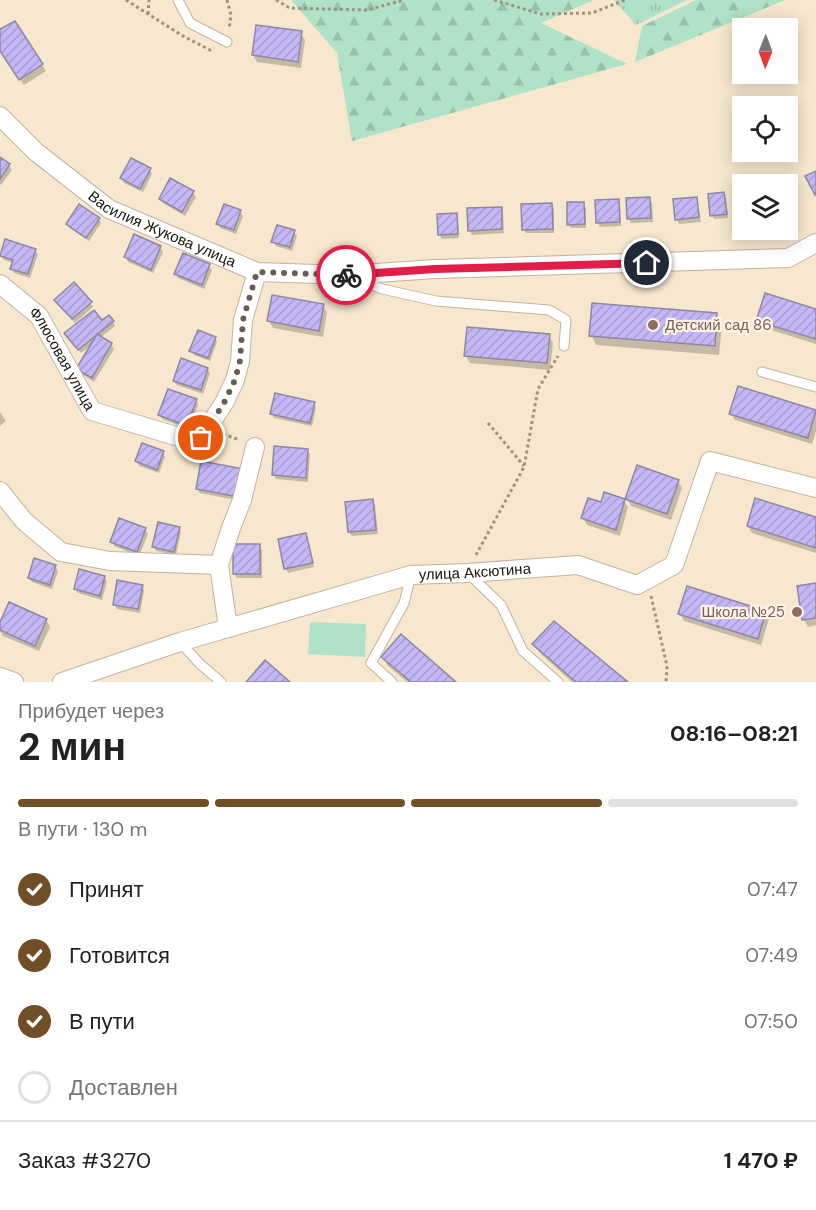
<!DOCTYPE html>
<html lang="ru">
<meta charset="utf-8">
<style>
body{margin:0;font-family:"DM Sans",sans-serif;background:#f6f6f6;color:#222;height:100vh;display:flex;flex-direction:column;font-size:22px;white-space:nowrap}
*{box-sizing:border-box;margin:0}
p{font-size:20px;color:#767676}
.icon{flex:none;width:33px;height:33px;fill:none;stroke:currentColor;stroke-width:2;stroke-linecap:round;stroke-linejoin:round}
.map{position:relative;height:682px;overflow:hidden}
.side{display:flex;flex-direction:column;background:#fff;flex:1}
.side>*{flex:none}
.needle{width:39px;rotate:181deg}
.controls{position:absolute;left:732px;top:18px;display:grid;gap:12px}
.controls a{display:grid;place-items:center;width:66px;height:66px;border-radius:0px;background:#fff;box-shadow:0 3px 15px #0003;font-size:30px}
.pin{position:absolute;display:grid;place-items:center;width:51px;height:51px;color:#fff;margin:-26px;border:3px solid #fff;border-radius:50%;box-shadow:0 2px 6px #0007}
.courier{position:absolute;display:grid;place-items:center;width:60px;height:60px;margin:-30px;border:4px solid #e11d48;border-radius:50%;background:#fff;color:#222;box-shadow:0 2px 8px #0007}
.summary em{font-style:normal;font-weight:700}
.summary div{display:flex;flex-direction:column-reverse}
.summary{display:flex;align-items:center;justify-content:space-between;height:102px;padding:0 18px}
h1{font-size:39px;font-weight:700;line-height:45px}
.bar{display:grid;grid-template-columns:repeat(4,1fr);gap:9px 6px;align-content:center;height:72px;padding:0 18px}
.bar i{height:8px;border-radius:4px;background:#e0e0e0}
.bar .on{background:#704f26}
.bar p{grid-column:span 4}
.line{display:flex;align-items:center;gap:15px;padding:0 18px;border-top:2px solid #e0e0e0}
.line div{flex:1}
ol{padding:0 18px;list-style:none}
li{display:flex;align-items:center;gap:18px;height:66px}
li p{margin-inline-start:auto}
li .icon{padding:6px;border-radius:50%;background:#704f26;color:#fff;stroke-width:4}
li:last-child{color:#767676}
li i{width:33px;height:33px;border:3px solid #e0e0e0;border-radius:50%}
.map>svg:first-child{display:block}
</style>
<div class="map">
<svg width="816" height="682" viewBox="0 0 816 682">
<defs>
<pattern id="grass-tufts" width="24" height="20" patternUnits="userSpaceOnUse" patternTransform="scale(1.5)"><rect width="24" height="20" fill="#afe2c7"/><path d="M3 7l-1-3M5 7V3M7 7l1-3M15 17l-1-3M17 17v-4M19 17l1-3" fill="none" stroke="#96c1aa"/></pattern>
<pattern id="forest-firs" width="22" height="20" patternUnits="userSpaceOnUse" patternTransform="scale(1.5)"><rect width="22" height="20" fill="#afe2c7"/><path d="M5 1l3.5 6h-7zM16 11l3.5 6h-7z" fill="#96c1aa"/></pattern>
<pattern id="building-hatch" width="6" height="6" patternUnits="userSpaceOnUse" patternTransform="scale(1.5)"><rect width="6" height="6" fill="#c5b7f6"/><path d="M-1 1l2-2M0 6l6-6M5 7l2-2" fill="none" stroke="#a99cd2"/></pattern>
</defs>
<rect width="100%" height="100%" fill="#f7e7cf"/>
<polygon fill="url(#grass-tufts)" points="614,0 687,0 636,25"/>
<g fill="url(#forest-firs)">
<polygon points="291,0 594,0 541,23 627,64 352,141 337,53"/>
<polygon points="696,0 785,0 635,62 642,26"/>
</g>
<polygon fill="#afe2c7" points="310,622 366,624 365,657 308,654"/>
<g fill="#0003">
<polygon points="14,23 46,71 24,85 0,49 0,32"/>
<polygon points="301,33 305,40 301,68 257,62 253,55"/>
<polygon points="0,159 9,165 12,170 1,185 0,184"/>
<polygon points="150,170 152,174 143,192 124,183 122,178"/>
<polygon points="788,192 792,210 788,211"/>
<polygon points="193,193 196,197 185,216 163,203 160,199"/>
<polygon points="724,194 726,198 728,218 714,219 712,215"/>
<polygon points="649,198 652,203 653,222 631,223 629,219 628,199"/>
<polygon points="696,198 698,202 701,222 679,224 677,220"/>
<polygon points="618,201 620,205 621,226 600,227 597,222"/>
<polygon points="583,203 586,208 586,228 571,228 569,224"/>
<polygon points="551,205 554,209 554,233 526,233 523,229"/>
<polygon points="501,209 503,213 504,233 472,235 469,230"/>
<polygon points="240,211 243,216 236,234 220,228 218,224"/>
<polygon points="456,215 458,219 459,238 442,239 439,234"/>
<polygon points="99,219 101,223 89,241 70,228 68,224"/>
<polygon points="294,232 297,236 292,251 276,246 273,241"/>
<polygon points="160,247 163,252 153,273 128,262 126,257"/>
<polygon points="35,250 38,254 30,278 14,273 12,269 13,263 4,260 2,256"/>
<polygon points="209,266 212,270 204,289 178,278 176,274"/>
<polygon points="90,303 93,307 75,323 58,304"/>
<polygon points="323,306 327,312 323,337 273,328 269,321"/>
<polygon points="816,310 816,344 761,327 757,320"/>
<polygon points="716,315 722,324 719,355 596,345 591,335"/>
<polygon points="102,322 113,322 115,326 100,338 111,344 114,349 94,382 80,373 78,369 93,344 81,353 69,338"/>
<polygon points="549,336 553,343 550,370 470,363 466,356"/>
<polygon points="215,338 217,342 210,361 194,355 191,350"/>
<polygon points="207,369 210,373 203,394 177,385 174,381"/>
<polygon points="739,388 816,412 816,431 812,444 735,420 731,414"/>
<polygon points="196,400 198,405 189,429 162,419 160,415"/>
<polygon points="314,403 316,408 312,426 274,418 272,414"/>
<polygon points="0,412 6,421 0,426"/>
<polygon points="307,450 310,454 308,482 276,479 274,475"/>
<polygon points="163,452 165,457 159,473 139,466 136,461"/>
<polygon points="243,470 241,501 200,493 197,489"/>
<polygon points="678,481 682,488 671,520 631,506 627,499"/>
<polygon points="372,501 375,505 378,534 352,536 349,532"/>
<polygon points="624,501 628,507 620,536 587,525 583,518"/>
<polygon points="816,519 816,553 752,533 748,526"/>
<polygon points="179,528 181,532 176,555 156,551 154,546"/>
<polygon points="145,529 148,534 139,556 114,546 112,541"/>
<polygon points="305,534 307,539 314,567 288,573 286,569 279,540"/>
<polygon points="234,546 259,546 262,550 262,578 237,578 234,574"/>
<polygon points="55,566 58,571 52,589 32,582 29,578"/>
<polygon points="104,577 107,581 102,600 78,593 75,589"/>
<polygon points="816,584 816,625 808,627 804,620"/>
<polygon points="142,586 144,591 140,613 117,609 114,604"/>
<polygon points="765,612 769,619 761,645 684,621 680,614"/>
<polygon points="46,620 50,627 39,651 3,636 0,631 0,626"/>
<polygon points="534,644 625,682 572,682 540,653"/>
<polygon points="383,657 454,682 407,682 388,666"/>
</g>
<g fill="url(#building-hatch)" stroke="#8d88a0" stroke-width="1.5">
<polygon points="15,21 43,64 19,80 0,51 0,29"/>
<polygon points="256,25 302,31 298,62 252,55"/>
<polygon points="0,157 10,164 0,179"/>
<polygon points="131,158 151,168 140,189 120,178"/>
<polygon points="816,171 816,195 815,195 805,176"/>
<polygon points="170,178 194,191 182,212 159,199"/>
<polygon points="724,192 727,214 710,216 708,194"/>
<polygon points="650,197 651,218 627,219 626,198"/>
<polygon points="697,197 699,217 675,220 673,199"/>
<polygon points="619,199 620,222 596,223 595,200"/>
<polygon points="567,202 584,202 585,224 567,225"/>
<polygon points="552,203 553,229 522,230 521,204"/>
<polygon points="79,204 100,218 86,238 66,224"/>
<polygon points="224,204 241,210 234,230 216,224"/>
<polygon points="502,207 502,229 468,231 467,208"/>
<polygon points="457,213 458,234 438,235 437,214"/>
<polygon points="277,225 295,230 290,247 271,242"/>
<polygon points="134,234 161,246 151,270 124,257"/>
<polygon points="5,239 36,249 28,274 10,269 13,260 0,256"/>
<polygon points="183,253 210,264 202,285 174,274"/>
<polygon points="74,282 92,302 72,319 54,300"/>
<polygon points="765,293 816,309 816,339 756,321"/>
<polygon points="272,295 324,304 319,331 267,321"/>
<polygon points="592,303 717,313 715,346 589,336"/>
<polygon points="94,310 102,320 109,315 114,321 78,350 64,333"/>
<polygon points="467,327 550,334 547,363 464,356"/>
<polygon points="198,330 216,337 208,358 189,351"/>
<polygon points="97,334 112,343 92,378 76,369"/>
<polygon points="181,358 208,368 201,390 173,381"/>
<polygon points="738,386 816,410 808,438 729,414"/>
<polygon points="168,389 197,399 187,426 158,415"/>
<polygon points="275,393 315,402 310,423 270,414"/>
<polygon points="142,443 164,451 157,470 135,461"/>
<polygon points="274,446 308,449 306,478 272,475"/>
<polygon points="201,461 244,469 239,497 196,489"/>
<polygon points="637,465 679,480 667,514 625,499"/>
<polygon points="604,492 625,499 616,530 581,518 588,498 601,502"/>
<polygon points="755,498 816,517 816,548 747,526"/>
<polygon points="373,499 376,530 348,532 345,502"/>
<polygon points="119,518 146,528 137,552 110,542"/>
<polygon points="158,522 180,527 174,552 152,547"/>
<polygon points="306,533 313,563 284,569 278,539"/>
<rect x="233" y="544" width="27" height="30"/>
<polygon points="34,558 56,565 50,585 28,578"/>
<polygon points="79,569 105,576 100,596 74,589"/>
<polygon points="117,580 143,585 138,609 113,605"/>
<polygon points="816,583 816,618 802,620 797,586"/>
<polygon points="687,586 766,611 758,639 678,614"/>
<polygon points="9,602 47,619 35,646 0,630 0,622"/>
<polygon points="554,621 628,682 576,682 532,644"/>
<polygon points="401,634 456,682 411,682 381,657"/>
<polygon points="265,660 290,682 246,682"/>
</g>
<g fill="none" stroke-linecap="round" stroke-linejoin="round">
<g stroke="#c2b39d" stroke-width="11">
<g id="service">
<polyline points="178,0 190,23 227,42"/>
<polyline points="356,278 382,289 436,301 549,310 566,320 564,346"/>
<polyline points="762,372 816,387"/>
<polyline points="469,574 501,605 523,651 558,682"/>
<polyline points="180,642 200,664 221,682"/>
<polyline points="392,682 371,663 404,603 411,575"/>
</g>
</g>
<g stroke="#c2b39d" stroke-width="20">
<g id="minor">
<path id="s1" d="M 0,116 L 36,152 L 109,209 L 257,272 L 348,275 L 435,269 L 788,258 L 816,243"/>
<path id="s2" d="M 0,284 L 39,316 L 92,411 L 186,439 L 201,438 L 224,403 L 235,380 L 240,361 L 243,320 L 257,272"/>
<polyline points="0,491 24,521 61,552 110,561 219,565"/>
<polyline points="228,628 219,565 231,528 242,500 255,447"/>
<polyline points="0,677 14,682"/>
<path id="s3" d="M 62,682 L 180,642 L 411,575 L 467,573 L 578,565 L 637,585 L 674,565 L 710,461 L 816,488"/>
</g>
</g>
<g stroke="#9e9381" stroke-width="3" stroke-dasharray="3 3" stroke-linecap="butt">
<polyline points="126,0 183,36 210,50 214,48"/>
<polyline points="227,0 231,15 229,29"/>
<polyline points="276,0 290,8 367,10 404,0"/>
<polyline points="494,0 541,14 592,13 625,0"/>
<polyline points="148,14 149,0"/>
<polyline points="488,423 524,466"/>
<polyline points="223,434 240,440"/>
<polyline points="476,555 524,467 538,389 558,356"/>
<polyline points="651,596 667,666 666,682"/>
</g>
<use href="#service" stroke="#fff" stroke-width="9"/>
<use href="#minor" stroke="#fff" stroke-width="18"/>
</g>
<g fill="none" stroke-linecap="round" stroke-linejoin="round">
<polyline stroke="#675e50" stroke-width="6" stroke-dasharray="0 10.8" points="201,438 224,403 235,380 240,361 243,320 257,272 346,275"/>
<polyline stroke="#e11d48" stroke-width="8" points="346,275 435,269 647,263"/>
</g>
<g fill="#8d6e63" stroke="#fff5e7" stroke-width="2">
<circle cx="653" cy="325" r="6"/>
<circle cx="797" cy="612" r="6"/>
</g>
<g text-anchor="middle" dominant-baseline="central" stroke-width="4.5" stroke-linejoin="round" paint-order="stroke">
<g font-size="15" fill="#19140c" stroke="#fff5e7">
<text stroke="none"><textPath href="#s1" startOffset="200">Василия Жукова улица</textPath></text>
<text stroke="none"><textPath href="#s2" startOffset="99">Флюсовая улица</textPath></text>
<text stroke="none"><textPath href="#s3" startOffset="429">улица Аксютина</textPath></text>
</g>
<g font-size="15" fill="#785e54" stroke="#fff5e7" text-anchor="start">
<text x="665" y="325">Детский сад 86</text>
<text x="785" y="612" text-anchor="end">Школа №25</text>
</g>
</g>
</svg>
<div class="controls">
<a><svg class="needle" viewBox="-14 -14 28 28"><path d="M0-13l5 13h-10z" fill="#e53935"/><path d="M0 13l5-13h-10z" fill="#767676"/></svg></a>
<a><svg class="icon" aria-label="locate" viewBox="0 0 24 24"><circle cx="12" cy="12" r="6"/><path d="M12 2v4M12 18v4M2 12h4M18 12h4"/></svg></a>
<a><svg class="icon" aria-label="layers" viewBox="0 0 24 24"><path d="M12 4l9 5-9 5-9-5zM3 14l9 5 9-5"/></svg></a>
</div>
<div class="pin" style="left:201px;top:438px;background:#ea580c"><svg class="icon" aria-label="bag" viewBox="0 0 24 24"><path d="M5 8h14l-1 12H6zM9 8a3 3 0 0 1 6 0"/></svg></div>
<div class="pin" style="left:647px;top:263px;background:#1f2937"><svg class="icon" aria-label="home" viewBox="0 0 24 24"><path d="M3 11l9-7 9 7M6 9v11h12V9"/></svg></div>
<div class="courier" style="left:346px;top:275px"><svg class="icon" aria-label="bike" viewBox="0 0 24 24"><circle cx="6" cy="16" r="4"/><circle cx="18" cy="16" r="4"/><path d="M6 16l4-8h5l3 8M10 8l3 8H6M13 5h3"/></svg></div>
</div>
<section class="side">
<div class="summary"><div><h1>2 мин</h1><p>Прибудет через</p></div><em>08:16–08:21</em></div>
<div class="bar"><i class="on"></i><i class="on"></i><i class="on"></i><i></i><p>В пути · 130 m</p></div>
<ol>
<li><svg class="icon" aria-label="check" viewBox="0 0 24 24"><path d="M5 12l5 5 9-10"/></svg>Принят<p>07:47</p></li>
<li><svg class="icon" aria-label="check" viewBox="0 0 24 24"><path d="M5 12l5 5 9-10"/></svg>Готовится<p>07:49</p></li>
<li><svg class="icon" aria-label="check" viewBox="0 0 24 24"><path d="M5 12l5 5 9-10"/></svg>В пути<p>07:50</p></li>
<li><i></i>Доставлен</li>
</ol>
<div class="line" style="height:78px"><div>Заказ #3270</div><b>1 470 ₽</b></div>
</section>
